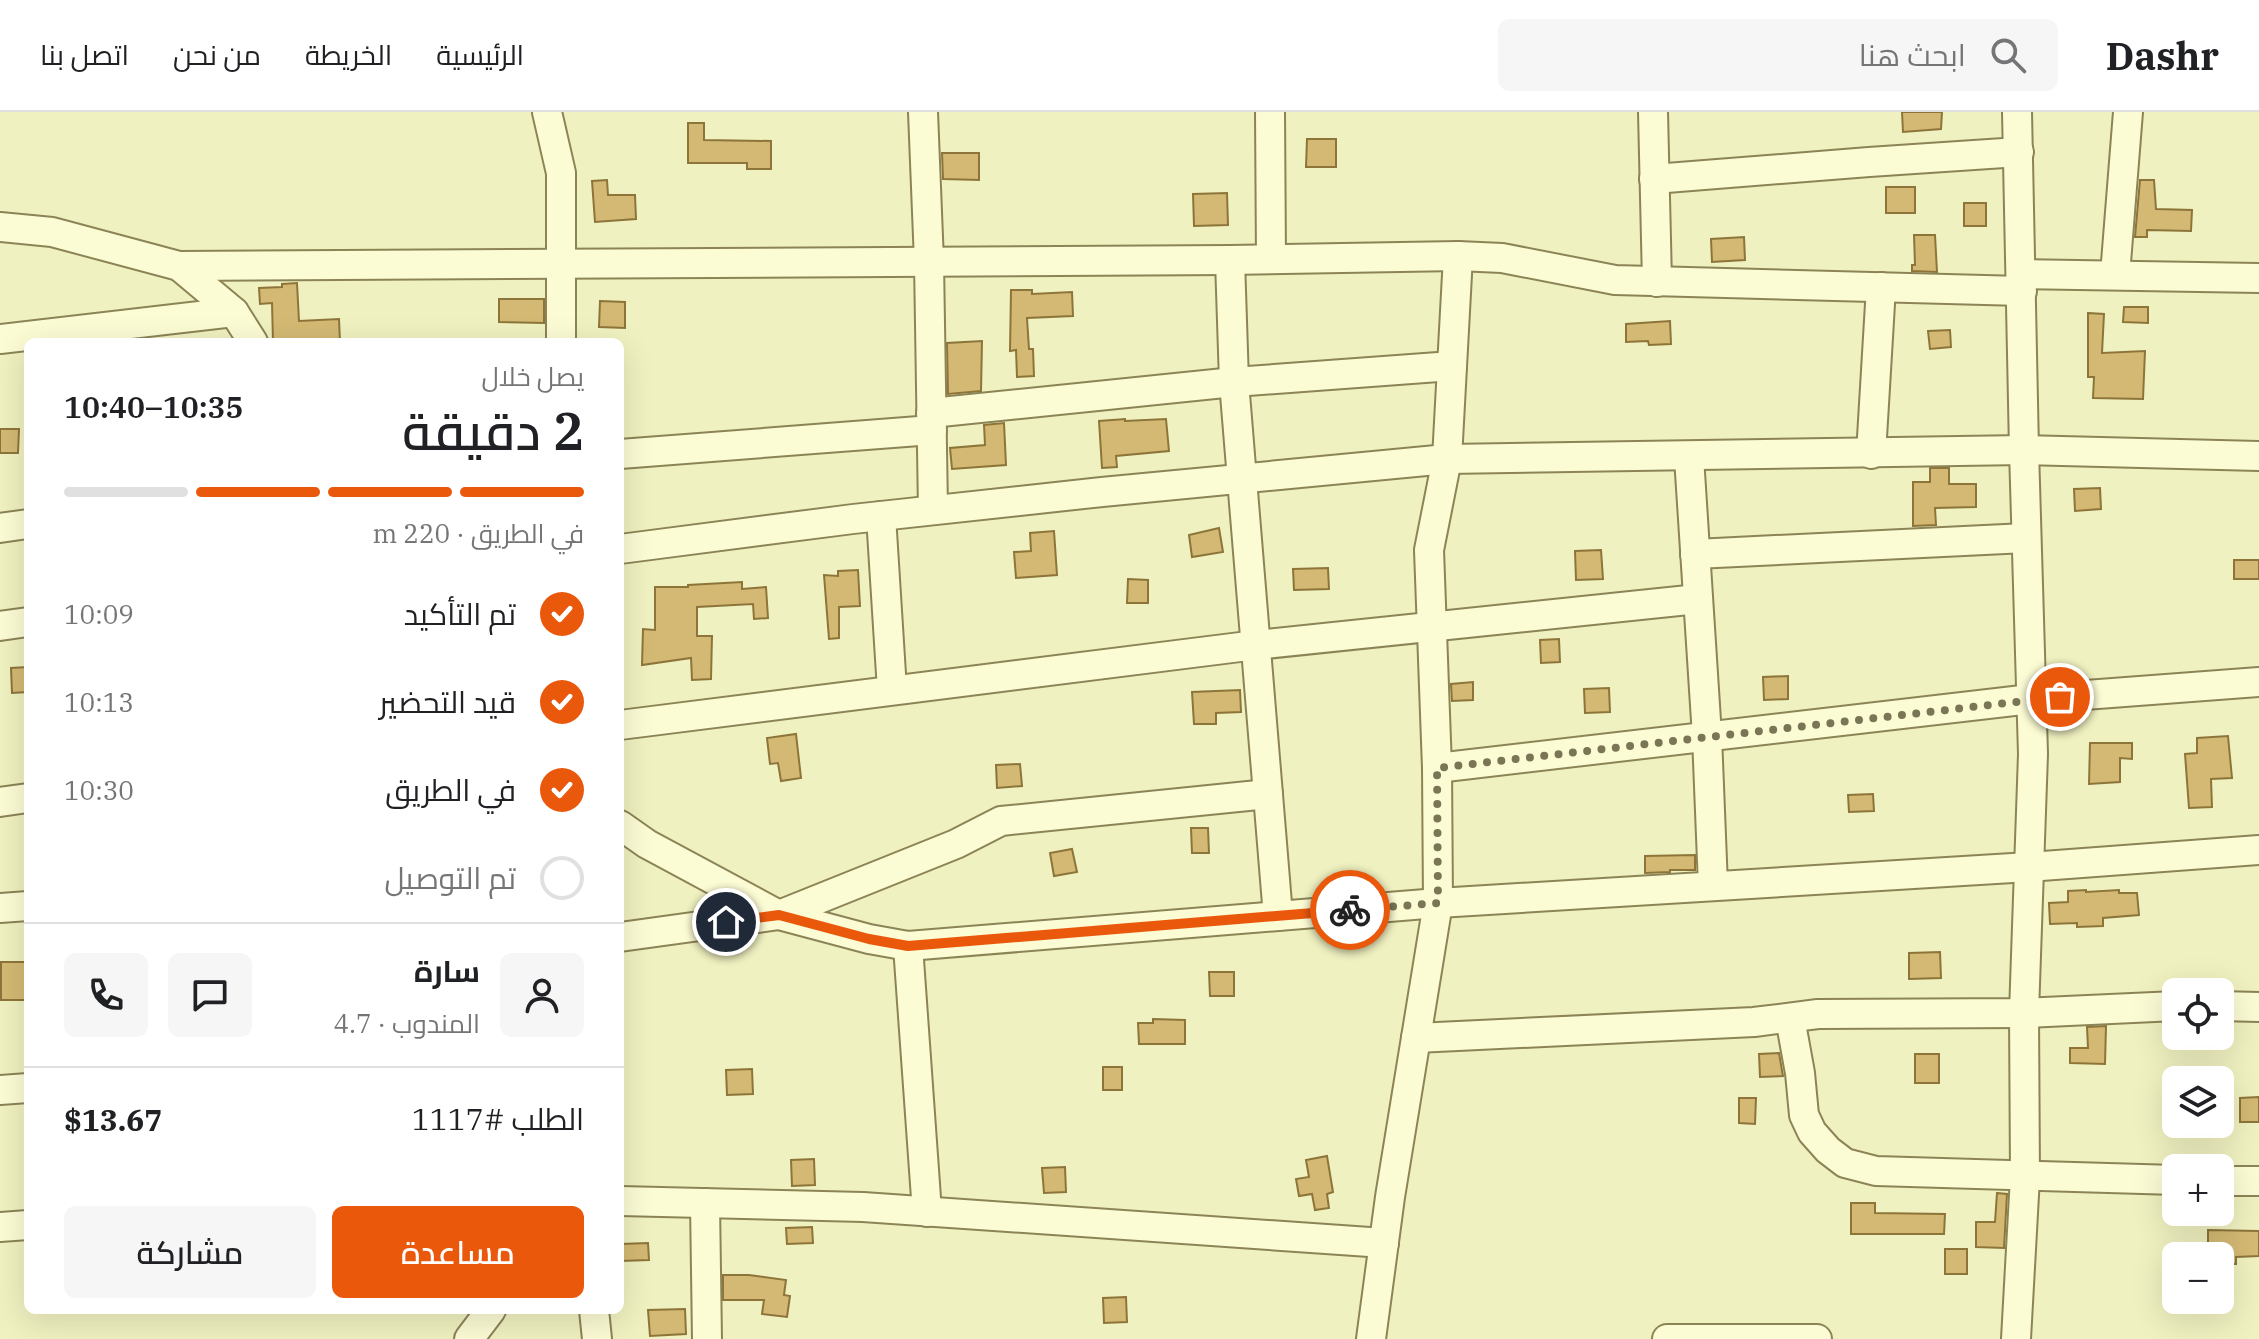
<!DOCTYPE html>
<html lang="ar">
<meta charset="utf-8">
<style>
body{margin:0;font-family:"IBM Plex Serif",Cairo,serif;background:#f6f6f6;color:#202124;direction:rtl;height:100vh;display:flex;flex-direction:column;font-size:30px;white-space:nowrap}
*{box-sizing:border-box;margin:0}
p{font-size:26px;color:#757577}
.icon{flex:none;width:44px;height:44px;fill:none;stroke:currentColor;stroke-width:2;stroke-linecap:round;stroke-linejoin:round}
.map{position:relative;flex:1;overflow:hidden;direction:ltr}
.sheet{position:absolute;left:24px;top:226px;width:600px;height:976px;display:flex;flex-direction:column;background:#fff;border-radius:12px;box-shadow:0 8px 32px #0002;direction:rtl}
.sheet>*{flex:none}
.tools{position:absolute;left:2162px;top:866px;display:grid;gap:16px}
.tools a{display:grid;place-items:center;width:72px;height:72px;border-radius:12px;background:#fff;box-shadow:0 8px 32px #0002;font-size:40px}
.pin{position:absolute;display:grid;place-items:center;width:68px;height:68px;color:#fff;margin:-34px;border:4px solid #fff;border-radius:50%;box-shadow:0 2px 8px #0007}
.courier{position:absolute;display:grid;place-items:center;width:80px;height:80px;margin:-40px;border:6px solid #ea580c;border-radius:50%;background:#fff;color:#222;box-shadow:0 2px 10px #0007}
.overview em{font-style:normal;font-weight:600}
.overview div{display:flex;flex-direction:column-reverse}
.overview{display:flex;align-items:center;justify-content:space-between;height:136px;padding:0 40px}
h1{font-size:52px;font-weight:600;line-height:60px}
.bar{display:grid;grid-template-columns:repeat(4,1fr);gap:12px 8px;align-content:center;height:96px;padding:0 40px}
.bar i{height:10px;border-radius:6px;background:#e0e0e0}
.bar .on{background:#ea580c}
.bar p{grid-column:span 4}
.line{display:flex;align-items:center;gap:20px;padding:0 40px;border-top:2px solid #e0e0e0}
.line div{flex:1}
.round{display:grid;place-items:center;flex:none;width:84px;height:84px;border-radius:12px;background:#f6f6f6}
ol{padding:0 40px;list-style:none}
li{display:flex;align-items:center;gap:24px;height:88px}
li p{margin-inline-start:auto}
li .icon{padding:8px;border-radius:50%;background:#ea580c;color:#fff;stroke-width:4}
li:last-child{color:#757577}
li i{width:44px;height:44px;border:4px solid #e0e0e0;border-radius:50%}
.button{display:flex;gap:16px;margin-top:auto;padding:16px 40px}
.button a{flex:1;height:92px;border-radius:12px;background:#ea580c;color:#fff;font-size:32px;font-weight:600;line-height:92px;text-align:center}
.button a+a{background:#f6f6f6;color:#202124}
header{display:flex;align-items:center;gap:48px;box-sizing:border-box;height:112px;padding:0 40px;background:#fff;border-bottom:2px solid #e0e0e0}
header strong{font-size:38px}
nav{display:flex;gap:44px;margin-inline-start:auto;font-size:28px}
.search{width:560px;height:72px;background:#f6f6f6;display:flex;align-items:center;gap:20px;box-sizing:border-box;padding:0 28px;border-radius:12px;color:#757577;font-size:30px}
.map>svg:first-child{display:block}
</style>
<header>
<strong>Dashr</strong>
<div class="search"><svg class="icon" aria-label="search" viewBox="0 0 24 24"><circle cx="10" cy="10" r="6"/><path d="M15 15l6 6"/></svg>ابحث هنا</div>
<nav><a>الرئيسية</a><a>الخريطة</a><a>من نحن</a><a>اتصل بنا</a></nav>
</header>
<div class="map">
<svg width="2259" height="1227" viewBox="0 0 2259 1227">
<rect width="100%" height="100%" fill="#f0f1c0"/>
<g fill="#d3b973" stroke="#8d753a" stroke-width="2">
<polygon points="1902,0 1942,0 1941,17 1903,20"/>
<polygon points="688,11 704,11 704,28 771,29 771,57 747,57 747,51 688,51"/>
<polygon points="1307,27 1336,27 1336,55 1306,55"/>
<polygon points="942,41 979,41 979,68 943,67"/>
<polygon points="607,68 608,83 635,83 636,107 595,110 592,69"/>
<polygon points="2140,68 2154,68 2156,97 2192,98 2191,119 2147,118 2147,125 2135,125"/>
<rect x="1886" y="75" width="29" height="26"/>
<polygon points="1227,81 1228,113 1194,114 1193,82"/>
<rect x="1964" y="91" width="22" height="23"/>
<polygon points="1914,123 1935,123 1937,160 1912,159 1912,153 1915,153"/>
<polygon points="1744,125 1745,148 1712,150 1711,127"/>
<polygon points="297,171 299,209 339,207 340,230 273,230 272,191 260,192 259,176 282,175 282,172"/>
<polygon points="1011,178 1032,178 1032,182 1072,180 1073,204 1027,206 1029,237 1033,237 1034,264 1017,265 1016,238 1010,239"/>
<polygon points="499,187 544,187 544,211 499,210"/>
<polygon points="600,189 625,190 625,216 599,215"/>
<polygon points="2124,195 2148,195 2148,211 2123,210"/>
<polygon points="2088,201 2104,202 2102,241 2145,239 2143,287 2093,286 2094,265 2088,265"/>
<polygon points="1670,209 1671,232 1649,233 1648,229 1626,230 1626,212"/>
<polygon points="1950,218 1951,235 1930,237 1928,219"/>
<polygon points="982,229 981,279 948,282 947,231"/>
<polygon points="1125,307 1125,309 1166,307 1169,339 1116,344 1117,355 1102,356 1099,309"/>
<polygon points="1004,311 1006,353 952,357 950,336 985,333 984,313"/>
<polygon points="0,317 19,317 18,341 0,341"/>
<polygon points="1930,356 1949,356 1949,372 1976,372 1976,395 1935,396 1936,413 1913,414 1913,370 1930,370"/>
<polygon points="2100,376 2101,397 2075,399 2074,377"/>
<polygon points="1219,416 1223,440 1192,445 1189,423"/>
<polygon points="1054,419 1057,463 1016,466 1014,440 1031,439 1030,421"/>
<polygon points="1601,438 1603,467 1576,468 1575,439"/>
<rect x="2234" y="448" width="25" height="19"/>
<polygon points="1328,456 1329,477 1294,478 1293,457"/>
<polygon points="858,458 860,494 839,495 839,526 829,527 824,463 838,464 838,459"/>
<polygon points="1128,467 1148,468 1148,491 1127,491"/>
<polygon points="742,470 742,477 766,475 768,506 754,507 753,492 697,495 697,524 712,524 711,567 692,568 691,546 642,553 643,517 655,518 655,475 688,475 688,473"/>
<polygon points="1559,527 1560,550 1541,551 1540,528"/>
<polygon points="28,555 28,580 12,581 11,556"/>
<polygon points="1788,564 1788,587 1764,588 1763,565"/>
<polygon points="1473,570 1473,588 1452,589 1451,572"/>
<polygon points="1609,576 1610,600 1585,601 1584,577"/>
<polygon points="1240,578 1241,600 1216,601 1216,612 1194,612 1192,580"/>
<polygon points="796,622 801,666 781,669 778,651 770,652 767,626"/>
<polygon points="2228,624 2232,666 2211,667 2212,695 2189,696 2185,642 2197,641 2197,626"/>
<polygon points="2090,631 2132,631 2132,647 2120,646 2120,670 2089,672"/>
<polygon points="1020,652 1022,674 997,676 996,653"/>
<polygon points="1873,682 1874,699 1849,700 1848,683"/>
<polygon points="1191,716 1208,716 1209,741 1192,741"/>
<polygon points="1072,737 1077,760 1054,764 1050,741"/>
<polygon points="1695,743 1695,758 1670,758 1670,760 1645,761 1645,744"/>
<polygon points="2086,778 2086,780 2119,778 2119,781 2137,781 2139,803 2103,806 2103,814 2077,815 2077,811 2050,812 2049,791 2068,790 2068,779"/>
<polygon points="1940,840 1941,866 1909,867 1909,841"/>
<rect x="1" y="850" width="27" height="38"/>
<polygon points="1209,860 1234,860 1234,884 1210,884"/>
<polygon points="1153,907 1185,908 1185,932 1139,932 1138,911 1153,911"/>
<polygon points="2106,914 2105,952 2070,951 2070,936 2088,936 2087,915"/>
<polygon points="1779,941 1783,964 1760,965 1759,942"/>
<rect x="1915" y="942" width="24" height="29"/>
<rect x="1103" y="955" width="19" height="23"/>
<polygon points="752,957 753,982 727,983 726,958"/>
<polygon points="2259,985 2259,1010 2240,1010 2240,986"/>
<polygon points="1739,986 1756,986 1755,1012 1739,1011"/>
<polygon points="1327,1044 1333,1080 1327,1082 1329,1096 1315,1098 1312,1082 1299,1084 1296,1067 1309,1065 1306,1048"/>
<polygon points="814,1047 815,1073 792,1074 791,1048"/>
<polygon points="1065,1055 1066,1080 1044,1081 1042,1056"/>
<polygon points="1997,1081 2007,1082 2004,1136 1976,1135 1976,1110 1995,1110"/>
<polygon points="1851,1091 1875,1091 1875,1101 1945,1102 1944,1122 1851,1122"/>
<polygon points="812,1115 813,1131 787,1132 786,1116"/>
<polygon points="2208,1118 2259,1119 2259,1144 2236,1145 2236,1152 2220,1152 2220,1144 2208,1144"/>
<polygon points="648,1131 649,1148 620,1149 620,1132"/>
<rect x="1945" y="1137" width="22" height="25"/>
<polygon points="723,1163 749,1163 786,1168 784,1183 790,1184 787,1205 762,1202 764,1188 723,1188"/>
<polygon points="1126,1185 1127,1210 1104,1211 1103,1186"/>
<polygon points="685,1197 686,1222 650,1224 648,1198"/>
</g>
<g fill="none" stroke-linecap="round" stroke-linejoin="round">
<g stroke="#8c8456" stroke-width="32">
<g id="minor">
<polyline points="547,0 561,61 561,230"/>
<polyline points="923,0 929,150 933,398"/>
<polyline points="1270,0 1271,147"/>
<polyline points="1653,0 1657,170"/>
<polyline points="1654,67 1869,50 2019,40"/>
<polyline points="0,115 52,120 179,154 1230,148 1458,144 1502,146 1615,168 2022,179"/>
<polyline points="1230,148 1234,270 1278,804"/>
<polyline points="179,154 234,200 253,230"/>
<polyline points="2022,162 2259,166"/>
<polyline points="2115,163 2128,0"/>
<polyline points="0,227 234,200"/>
<polyline points="931,301 1234,270 1452,254"/>
<polyline points="620,342 932,318"/>
<polyline points="1871,342 1881,175"/>
<polyline points="1689,345 1707,624 1713,774"/>
<polyline points="881,404 892,578"/>
<polyline points="0,416 28,412"/>
<polyline points="620,437 853,407 1102,380 1447,347 2024,338 2259,344"/>
<polyline points="1695,442 2026,426"/>
<polyline points="0,514 28,510"/>
<polyline points="620,613 1256,533 1698,487"/>
<polyline points="1437,656 2031,587 2259,570"/>
<polyline points="0,690 28,686"/>
<polyline points="620,713 647,732 779,803 869,827 908,834 1438,791 2029,755 2259,738"/>
<polyline points="0,796 28,794"/>
<polyline points="620,825 779,803 956,732 1001,709 1268,682"/>
<polyline points="908,834 927,1100"/>
<polyline points="2220,894 2259,895"/>
<polyline points="1790,906 1800,961 1804,1003 1812,1020 1828,1038 1845,1051 1876,1059 2176,1068"/>
<polyline points="1416,926 1754,910 1818,902 2024,901 2176,894"/>
<polyline points="0,978 28,976"/>
<polyline points="2220,1069 2259,1069"/>
<polyline points="620,1089 863,1095 1384,1131"/>
<polyline points="705,1091 707,1227"/>
<polyline points="0,1115 28,1113"/>
<polyline points="594,1198 597,1227"/>
<polyline points="469,1227 491,1198"/>
<polyline points="1371,1227 1390,1085 1438,791 1437,656 1429,438 1447,347 1458,144"/>
<polyline points="1667,1227 1817,1227"/>
<polyline points="2016,1227 2025,1065 2024,901 2033,642 2024,338 2017,0"/>
</g>
</g>
<use href="#minor" stroke="#fbfbd4" stroke-width="28"/>
</g>
<g fill="none" stroke-linecap="round" stroke-linejoin="round">
<polyline stroke="#7a7655" stroke-width="8" stroke-dasharray="0 14.4" points="1350,798 1438,791 1437,656 2060,585"/>
<polyline stroke="#ea580c" stroke-width="10" points="726,810 779,803 869,827 908,834 1350,798"/>
</g>
</svg>
<div class="tools">
<a><svg class="icon" aria-label="locate" viewBox="0 0 24 24"><circle cx="12" cy="12" r="6"/><path d="M12 2v4M12 18v4M2 12h4M18 12h4"/></svg></a>
<a><svg class="icon" aria-label="layers" viewBox="0 0 24 24"><path d="M12 4l9 5-9 5-9-5zM3 14l9 5 9-5"/></svg></a>
<a>+</a>
<a>−</a>
</div>
<div class="pin" style="left:2060px;top:585px;background:#ea580c"><svg class="icon" aria-label="bag" viewBox="0 0 24 24"><path d="M5 8h14l-1 12H6zM9 8a3 3 0 0 1 6 0"/></svg></div>
<div class="pin" style="left:726px;top:810px;background:#1f2937"><svg class="icon" aria-label="home" viewBox="0 0 24 24"><path d="M3 11l9-7 9 7M6 9v11h12V9"/></svg></div>
<div class="courier" style="left:1350px;top:798px"><svg class="icon" aria-label="bike" viewBox="0 0 24 24"><circle cx="6" cy="16" r="4"/><circle cx="18" cy="16" r="4"/><path d="M6 16l4-8h5l3 8M10 8l3 8H6M13 5h3"/></svg></div>
<section class="sheet">
<div class="overview"><div><h1>2 دقيقة</h1><p>يصل خلال</p></div><em>10:35–10:40</em></div>
<div class="bar"><i class="on"></i><i class="on"></i><i class="on"></i><i></i><p>في الطريق · 220 m</p></div>
<ol>
<li><svg class="icon" aria-label="check" viewBox="0 0 24 24"><path d="M5 12l5 5 9-10"/></svg>تم التأكيد<p>10:09</p></li>
<li><svg class="icon" aria-label="check" viewBox="0 0 24 24"><path d="M5 12l5 5 9-10"/></svg>قيد التحضير<p>10:13</p></li>
<li><svg class="icon" aria-label="check" viewBox="0 0 24 24"><path d="M5 12l5 5 9-10"/></svg>في الطريق<p>10:30</p></li>
<li><i></i>تم التوصيل</li>
</ol>
<div class="line" style="height:144px"><a class="round"><svg class="icon" aria-label="person" viewBox="0 0 24 24"><circle cx="12" cy="8" r="4"/><path d="M4 21q1-7 8-7t8 7"/></svg></a><div><b>سارة</b><p>المندوب · 4.7</p></div><a class="round"><svg class="icon" aria-label="chat" viewBox="0 0 24 24"><path d="M4 5h16v11H9l-5 4z"/></svg></a><a class="round"><svg class="icon" aria-label="phone" viewBox="0 0 24 24"><path d="M5 4h4l2 5-3 2q2 4 5 5l2-3 5 2v4C11 20 4 13 5 4z"/></svg></a></div>
<div class="line" style="height:104px"><div>الطلب #1117</div><b>$13.67</b></div>
<div class="button"><a>مساعدة</a><a>مشاركة</a></div>
</section>
</div>
